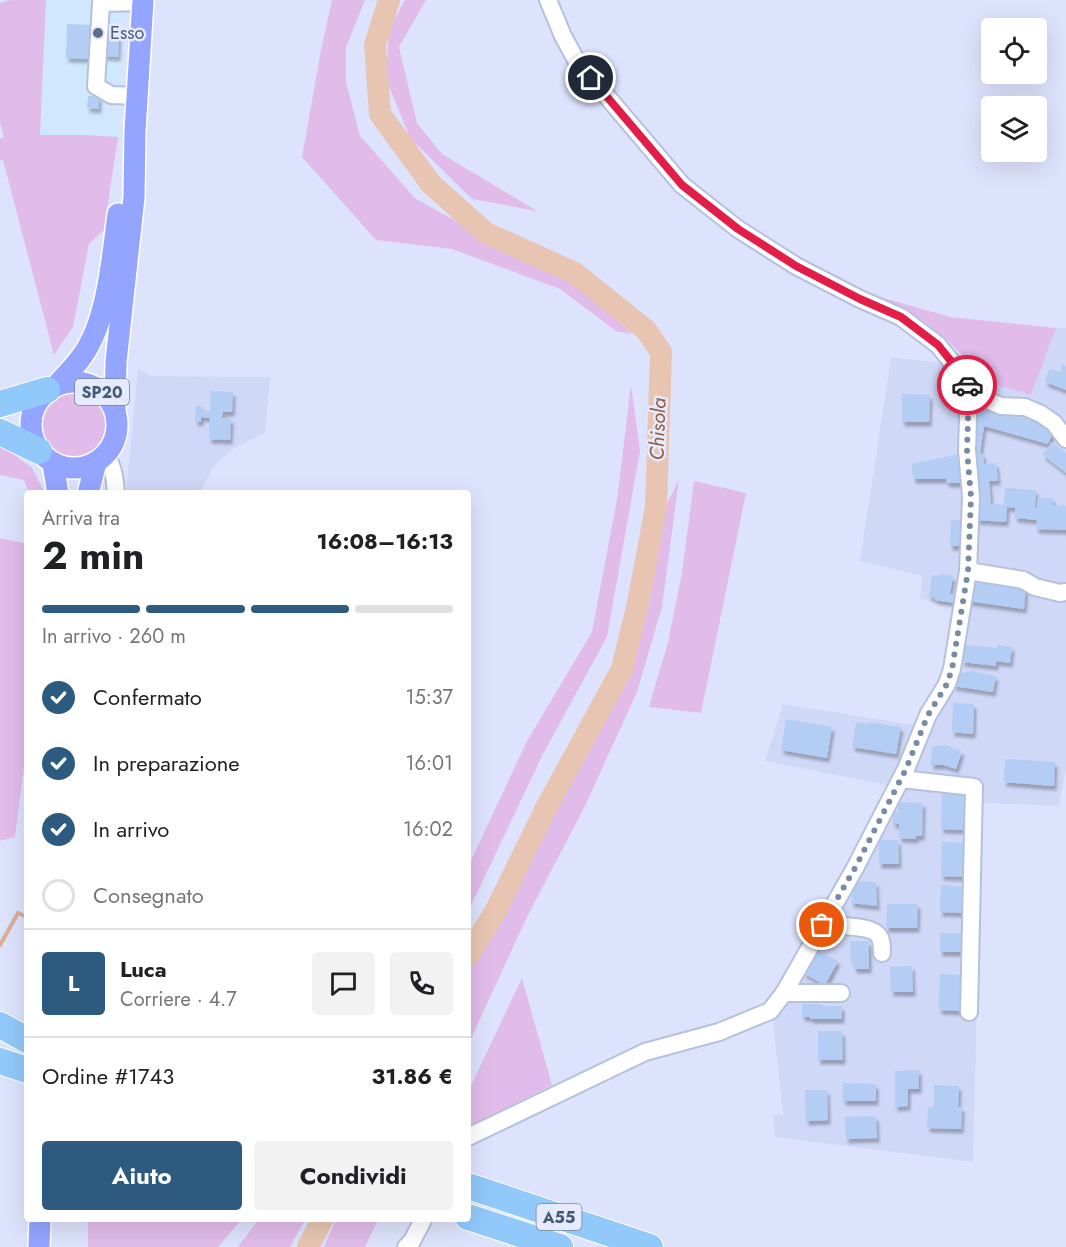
<!DOCTYPE html>
<html lang="it">
<meta charset="utf-8">
<style>
body{margin:0;font-family:Jost,sans-serif;background:#f2f2f2;color:#202124;height:100vh;display:flex;flex-direction:column;font-size:22px;white-space:nowrap}
*{box-sizing:border-box;margin:0}
p{font-size:20px;color:#757577}
.icon{flex:none;width:33px;height:33px;fill:none;stroke:currentColor;stroke-width:2;stroke-linecap:round;stroke-linejoin:round}
.map{position:relative;flex:1;overflow:hidden}
.side{position:absolute;left:24px;top:490px;width:447px;height:732px;display:flex;flex-direction:column;background:#fff;border-radius:6px;box-shadow:0 6px 24px #0002}
.side>*{flex:none}
.tools{position:absolute;left:981px;top:18px;display:grid;gap:12px}
.tools a{display:grid;place-items:center;width:66px;height:66px;border-radius:6px;background:#fff;box-shadow:0 6px 24px #0002;font-size:30px}
.pin{position:absolute;display:grid;place-items:center;width:51px;height:51px;color:#fff;margin:-26px;border:3px solid #fff;border-radius:50%;box-shadow:0 2px 6px #0007}
.courier{position:absolute;display:grid;place-items:center;width:60px;height:60px;margin:-30px;border:4px solid #e11d48;border-radius:50%;background:#fff;color:#222;box-shadow:0 2px 8px #0007}
.head em{font-style:normal;font-weight:700}
.head div{display:flex;flex-direction:column-reverse}
.head{display:flex;align-items:center;justify-content:space-between;height:102px;padding:0 18px}
h1{font-size:39px;font-weight:700;line-height:45px}
.bar{display:grid;grid-template-columns:repeat(4,1fr);gap:9px 6px;align-content:center;height:72px;padding:0 18px}
.bar i{height:8px;border-radius:4px;background:#e0e0e0}
.bar .current{background:#2d5b7f}
.bar p{grid-column:span 4}
.line{display:flex;align-items:center;gap:15px;padding:0 18px;border-top:2px solid #e0e0e0}
.line div{flex:1}
.round{display:grid;place-items:center;flex:none;width:63px;height:63px;border-radius:6px;background:#f2f2f2}
ol{padding:0 18px;list-style:none}
li{display:flex;align-items:center;gap:18px;height:66px}
li p{margin-inline-start:auto}
li .icon{padding:6px;border-radius:50%;background:#2d5b7f;color:#fff;stroke-width:4}
li:last-child{color:#757577}
li i{width:33px;height:33px;border:3px solid #e0e0e0;border-radius:50%}
.button{display:flex;gap:12px;margin-top:auto;padding:12px 18px}
.button a{flex:1;height:69px;border-radius:6px;background:#2d5b7f;color:#fff;font-size:24px;font-weight:700;line-height:69px;text-align:center}
.button a+a{background:#f2f2f2;color:#202124}
.map>svg:first-child{display:block}
</style>
<div class="map">
<svg width="1066" height="1247" viewBox="0 0 1066 1247">
<defs>
<filter id="shadow"><feDropShadow dx="2.5" dy="4.5" stdDeviation="1.5" flood-color="#0004"/></filter>
</defs>
<rect width="100%" height="100%" fill="#dee3fd"/>
<g fill="#cfd8f7">
<polygon points="1056,328 1066,328 1066,767 1059,806 982,803 973,1162 775,1137 773,1115 783,1115 772,1012 779,1004 777,988 892,786 765,761 783,704 914,725 944,670 956,607 920,599 922,576 860,561 891,357 974,367 997,385 1031,395"/>
<polygon points="138,368 150,376 270,377 265,433 234,448 214,466 200,493 126,494"/>
</g>
<polygon fill="#d0e7fe" points="46,0 126,0 118,137 84,135 40,135"/>
<g fill="#e1bcea">
<polygon points="11,0 46,0 40,135 84,135 118,137 104,230 89,244 73,327 54,355 3,160 0,161 0,139 4,137 0,123 0,3"/>
<polygon points="332,0 365,0 346,47 346,82 360,136 416,199 476,232 570,278 632,334 616,331 560,289 452,249 376,240 302,157 321,50"/>
<polygon points="405,0 426,0 399,47 417,123 442,154 537,211 472,199 410,138 386,79 389,30"/>
<polygon points="880,297 950,317 1056,328 1031,395 997,385 974,367 946,339 922,320"/>
<polygon points="631,385 640,451 607,637 543,754 468,912 468,867 527,741 592,632 617,499"/>
<circle cx="73" cy="425" r="33"/>
<polygon points="0,444 32,468 45,493 29,493 24,480 0,475"/>
<polygon points="679,479 662,607 637,692 585,806 527,917 468,1045 468,970 508,905 564,792 624,685 649,603 665,508"/>
<polygon points="694,481 746,493 701,713 649,707 668,642 682,573"/>
<polygon points="0,538 27,544 27,743 15,837 0,841"/>
<polygon points="522,978 552,1085 468,1127 468,1092"/>
<polygon points="88,1220 241,1220 218,1247 88,1247"/>
<polygon points="258,1220 305,1220 290,1247 238,1247"/>
<polygon points="336,1220 378,1220 365,1247 324,1247"/>
</g>
<g fill="none" stroke-linecap="round" stroke-linejoin="round">
<polyline stroke="#d9af98" stroke-width="4" points="0,945 18,913 27,917"/>
<g stroke="#e7c5b2" stroke-width="22">
<polyline points="389,0 375,45 380,114 431,184 486,233 575,273 646,330 661,352 656,507 638,603 622,669 546,808 495,912 468,955"/>
<polyline points="308,1247 322,1220"/>
</g>
</g>
<g fill="#b4cdf4" filter="url(#shadow)">
<polygon points="67,24 95,25 95,27 119,28 118,57 94,55 94,59 66,58"/>
<polygon points="88,96 99,96 99,109 87,108"/>
<polygon points="1062,365 1066,366 1066,390 1045,382 1049,369 1060,372"/>
<polygon points="211,391 233,392 232,412 223,412 222,418 231,419 230,440 209,439 210,418 201,417 201,422 195,421 196,406 202,406 201,411 210,411"/>
<polygon points="902,394 930,395 929,422 902,422"/>
<polygon points="995,406 1041,417 1054,430 1048,444 984,426 980,453 983,454 984,464 996,463 998,481 989,481 991,504 1004,505 1005,488 1036,490 1035,507 1037,507 1037,498 1053,498 1053,505 1066,506 1066,530 1036,529 1037,520 1015,518 1015,508 1007,507 1006,522 976,520 974,424 978,408 993,411"/>
<polygon points="1052,442 1066,453 1066,473 1043,455"/>
<polygon points="965,453 967,483 947,483 946,479 913,479 912,464"/>
<polygon points="951,520 968,520 967,546 950,546"/>
<polygon points="940,574 953,576 950,594 957,595 955,603 934,600 935,598 929,597 932,575 940,576"/>
<polygon points="971,576 1026,584 1024,609 968,601"/>
<polygon points="964,645 997,648 998,645 1012,647 1010,663 996,661 996,666 962,662"/>
<polygon points="971,671 996,676 993,692 953,686 958,674"/>
<polygon points="953,703 974,704 973,734 952,732"/>
<polygon points="786,719 832,727 827,758 781,750"/>
<polygon points="856,722 868,724 868,722 901,727 896,754 852,747"/>
<polygon points="943,745 950,746 951,748 962,751 956,769 944,765 931,765 932,747"/>
<polygon points="1005,759 1055,762 1054,786 1004,782"/>
<polygon points="942,794 969,795 968,830 941,829"/>
<polygon points="898,802 923,803 922,836 916,836 916,839 899,838 899,824 893,824 893,812 898,812"/>
<polygon points="879,840 898,840 899,864 879,864"/>
<polygon points="942,842 968,843 967,877 941,876"/>
<polygon points="855,881 876,882 877,906 851,903"/>
<polygon points="941,885 968,887 967,913 940,912"/>
<polygon points="887,904 918,904 917,928 886,928"/>
<rect x="940" y="933" width="23" height="19"/>
<polygon points="850,941 869,941 869,969 854,969 853,960 851,960"/>
<polygon points="816,950 838,961 825,985 803,973"/>
<polygon points="912,966 913,992 891,992 890,967"/>
<polygon points="940,974 963,975 961,1011 939,1010"/>
<polygon points="802,1004 822,1004 822,1006 842,1006 842,1019 810,1019 810,1017 802,1017"/>
<polygon points="818,1031 842,1031 843,1060 818,1060"/>
<polygon points="919,1070 919,1089 908,1089 908,1106 895,1107 895,1071"/>
<polygon points="843,1083 876,1084 876,1101 843,1101"/>
<polygon points="934,1085 959,1086 958,1107 962,1107 961,1129 927,1128 928,1107 934,1107"/>
<polygon points="805,1090 827,1090 828,1120 806,1121"/>
<polygon points="876,1116 877,1138 846,1139 845,1117"/>
</g>
<g fill="none" stroke-linecap="round" stroke-linejoin="round">
<g stroke="#b5c1dc" stroke-width="20">
<g id="minor">
<polyline points="548,0 563,36 576,60 682,185 738,229 796,266 860,299 901,317 938,345 959,371 969,387 980,397 1001,406 1025,407 1041,414 1054,423 1066,439"/>
<polyline points="137,96 111,95 96,86 101,3 142,2"/>
<path d="M 105,454 C 114,467 115,479 116,494"/>
<polyline points="968,571 1023,580 1035,587 1060,593 1066,592"/>
<polyline points="901,779 974,787 969,1012"/>
<path d="M 822,925 C 834,926 871,925 878,935 C 882,939 882,947 882,953"/>
<polyline points="784,993 841,993"/>
<polyline points="468,1137 645,1052 719,1032 770,1011 784,993 855,868 906,769 928,715 947,684 952,669 968,571 971,497 967,450 969,387"/>
<polyline points="406,1247 412,1241 423,1220"/>
</g>
</g>
<g stroke="#fff" stroke-width="24">
<g id="major">
<circle cx="74" cy="425" r="43"/>
<path d="M 58,384 C 69,371 83,359 90,343 C 108,309 113,253 118,214"/>
<polyline points="115,410 116,362 134,197 135,131 143,0"/>
<polyline points="53,463 58,494"/>
<polyline points="88,494 96,462"/>
<polyline points="39,1247 40,1220"/>
</g>
</g>
<g stroke="#fff" stroke-width="28">
<g id="highway">
<polyline points="0,404 47,390"/>
<polyline points="0,432 39,451"/>
<polyline points="0,1025 27,1040"/>
<polyline points="0,1061 27,1070"/>
<polyline points="468,1186 650,1247"/>
<polyline points="468,1217 560,1247"/>
</g>
</g>
<use href="#minor" stroke="#fff" stroke-width="16"/>
<use href="#major" stroke="#93a5ff" stroke-width="21"/>
<use href="#highway" stroke="#91c9fb" stroke-width="26"/>
</g>
<g fill="none" stroke-linecap="round" stroke-linejoin="round">
<polyline stroke="#7b8aa3" stroke-width="6" stroke-dasharray="0 10.8" points="822,925 855,868 906,769 928,715 947,684 952,669 968,571 971,497 967,450 969,387 967,385"/>
<polyline stroke="#e11d48" stroke-width="8" points="591,78 682,185 738,229 796,266 860,299 901,317 938,345 959,371 967,385"/>
</g>
<circle fill="#5c6f8a" stroke="#e5eaff" stroke-width="2" cx="98" cy="33" r="6"/>
<g text-anchor="middle" dominant-baseline="central" stroke-width="5" stroke-linejoin="round" paint-order="stroke">
<g fill="#e5eaff" stroke="#75859d" stroke-width="1.5">
<rect x="75" y="379" width="54" height="26" rx="4.5"/>
<rect x="536.5" y="1204" width="45" height="26" rx="4.5"/>
</g>
<g font-size="16" font-weight="bold" fill="#455a73">
<text x="102" y="392">SP20</text>
<text x="559" y="1217">A55</text>
</g>
<g font-size="18" fill="#4e5e75" stroke="#e5eaff" text-anchor="start">
<text x="110" y="33">Esso</text>
</g>
<g font-size="20" font-style="italic" fill="#905e41" stroke="#e5eaff">
<text transform="translate(658 429) rotate(-88)">Chisola</text>
</g>
</g>
</svg>
<div class="tools">
<a><svg class="icon" aria-label="locate" viewBox="0 0 24 24"><circle cx="12" cy="12" r="6"/><path d="M12 2v4M12 18v4M2 12h4M18 12h4"/></svg></a>
<a><svg class="icon" aria-label="layers" viewBox="0 0 24 24"><path d="M12 4l9 5-9 5-9-5zM3 14l9 5 9-5"/></svg></a>
</div>
<div class="pin" style="left:822px;top:925px;background:#ea580c"><svg class="icon" aria-label="bag" viewBox="0 0 24 24"><path d="M5 8h14l-1 12H6zM9 8a3 3 0 0 1 6 0"/></svg></div>
<div class="pin" style="left:591px;top:78px;background:#1f2937"><svg class="icon" aria-label="home" viewBox="0 0 24 24"><path d="M3 11l9-7 9 7M6 9v11h12V9"/></svg></div>
<div class="courier" style="left:967px;top:385px"><svg class="icon" aria-label="car" viewBox="0 0 24 24"><path d="M5 17H2v-5l4-1 3-4h7l3 4 3 1v5h-3M9 17h6M6 11h13"/><circle cx="7" cy="17" r="2"/><circle cx="17" cy="17" r="2"/></svg></div>
<section class="side">
<div class="head"><div><h1>2 min</h1><p>Arriva tra</p></div><em>16:08–16:13</em></div>
<div class="bar"><i class="current"></i><i class="current"></i><i class="current"></i><i></i><p>In arrivo · 260 m</p></div>
<ol>
<li><svg class="icon" aria-label="check" viewBox="0 0 24 24"><path d="M5 12l5 5 9-10"/></svg>Confermato<p>15:37</p></li>
<li><svg class="icon" aria-label="check" viewBox="0 0 24 24"><path d="M5 12l5 5 9-10"/></svg>In preparazione<p>16:01</p></li>
<li><svg class="icon" aria-label="check" viewBox="0 0 24 24"><path d="M5 12l5 5 9-10"/></svg>In arrivo<p>16:02</p></li>
<li><i></i>Consegnato</li>
</ol>
<div class="line" style="height:108px"><b class="round" style="background:#2d5b7f;color:#fff">L</b><div><b>Luca</b><p>Corriere · 4.7</p></div><a class="round"><svg class="icon" aria-label="chat" viewBox="0 0 24 24"><path d="M4 5h16v11H9l-5 4z"/></svg></a><a class="round"><svg class="icon" aria-label="phone" viewBox="0 0 24 24"><path d="M5 4h4l2 5-3 2q2 4 5 5l2-3 5 2v4C11 20 4 13 5 4z"/></svg></a></div>
<div class="line" style="height:78px"><div>Ordine #1743</div><b>31.86 €</b></div>
<div class="button"><a>Aiuto</a><a>Condividi</a></div>
</section>
</div>
